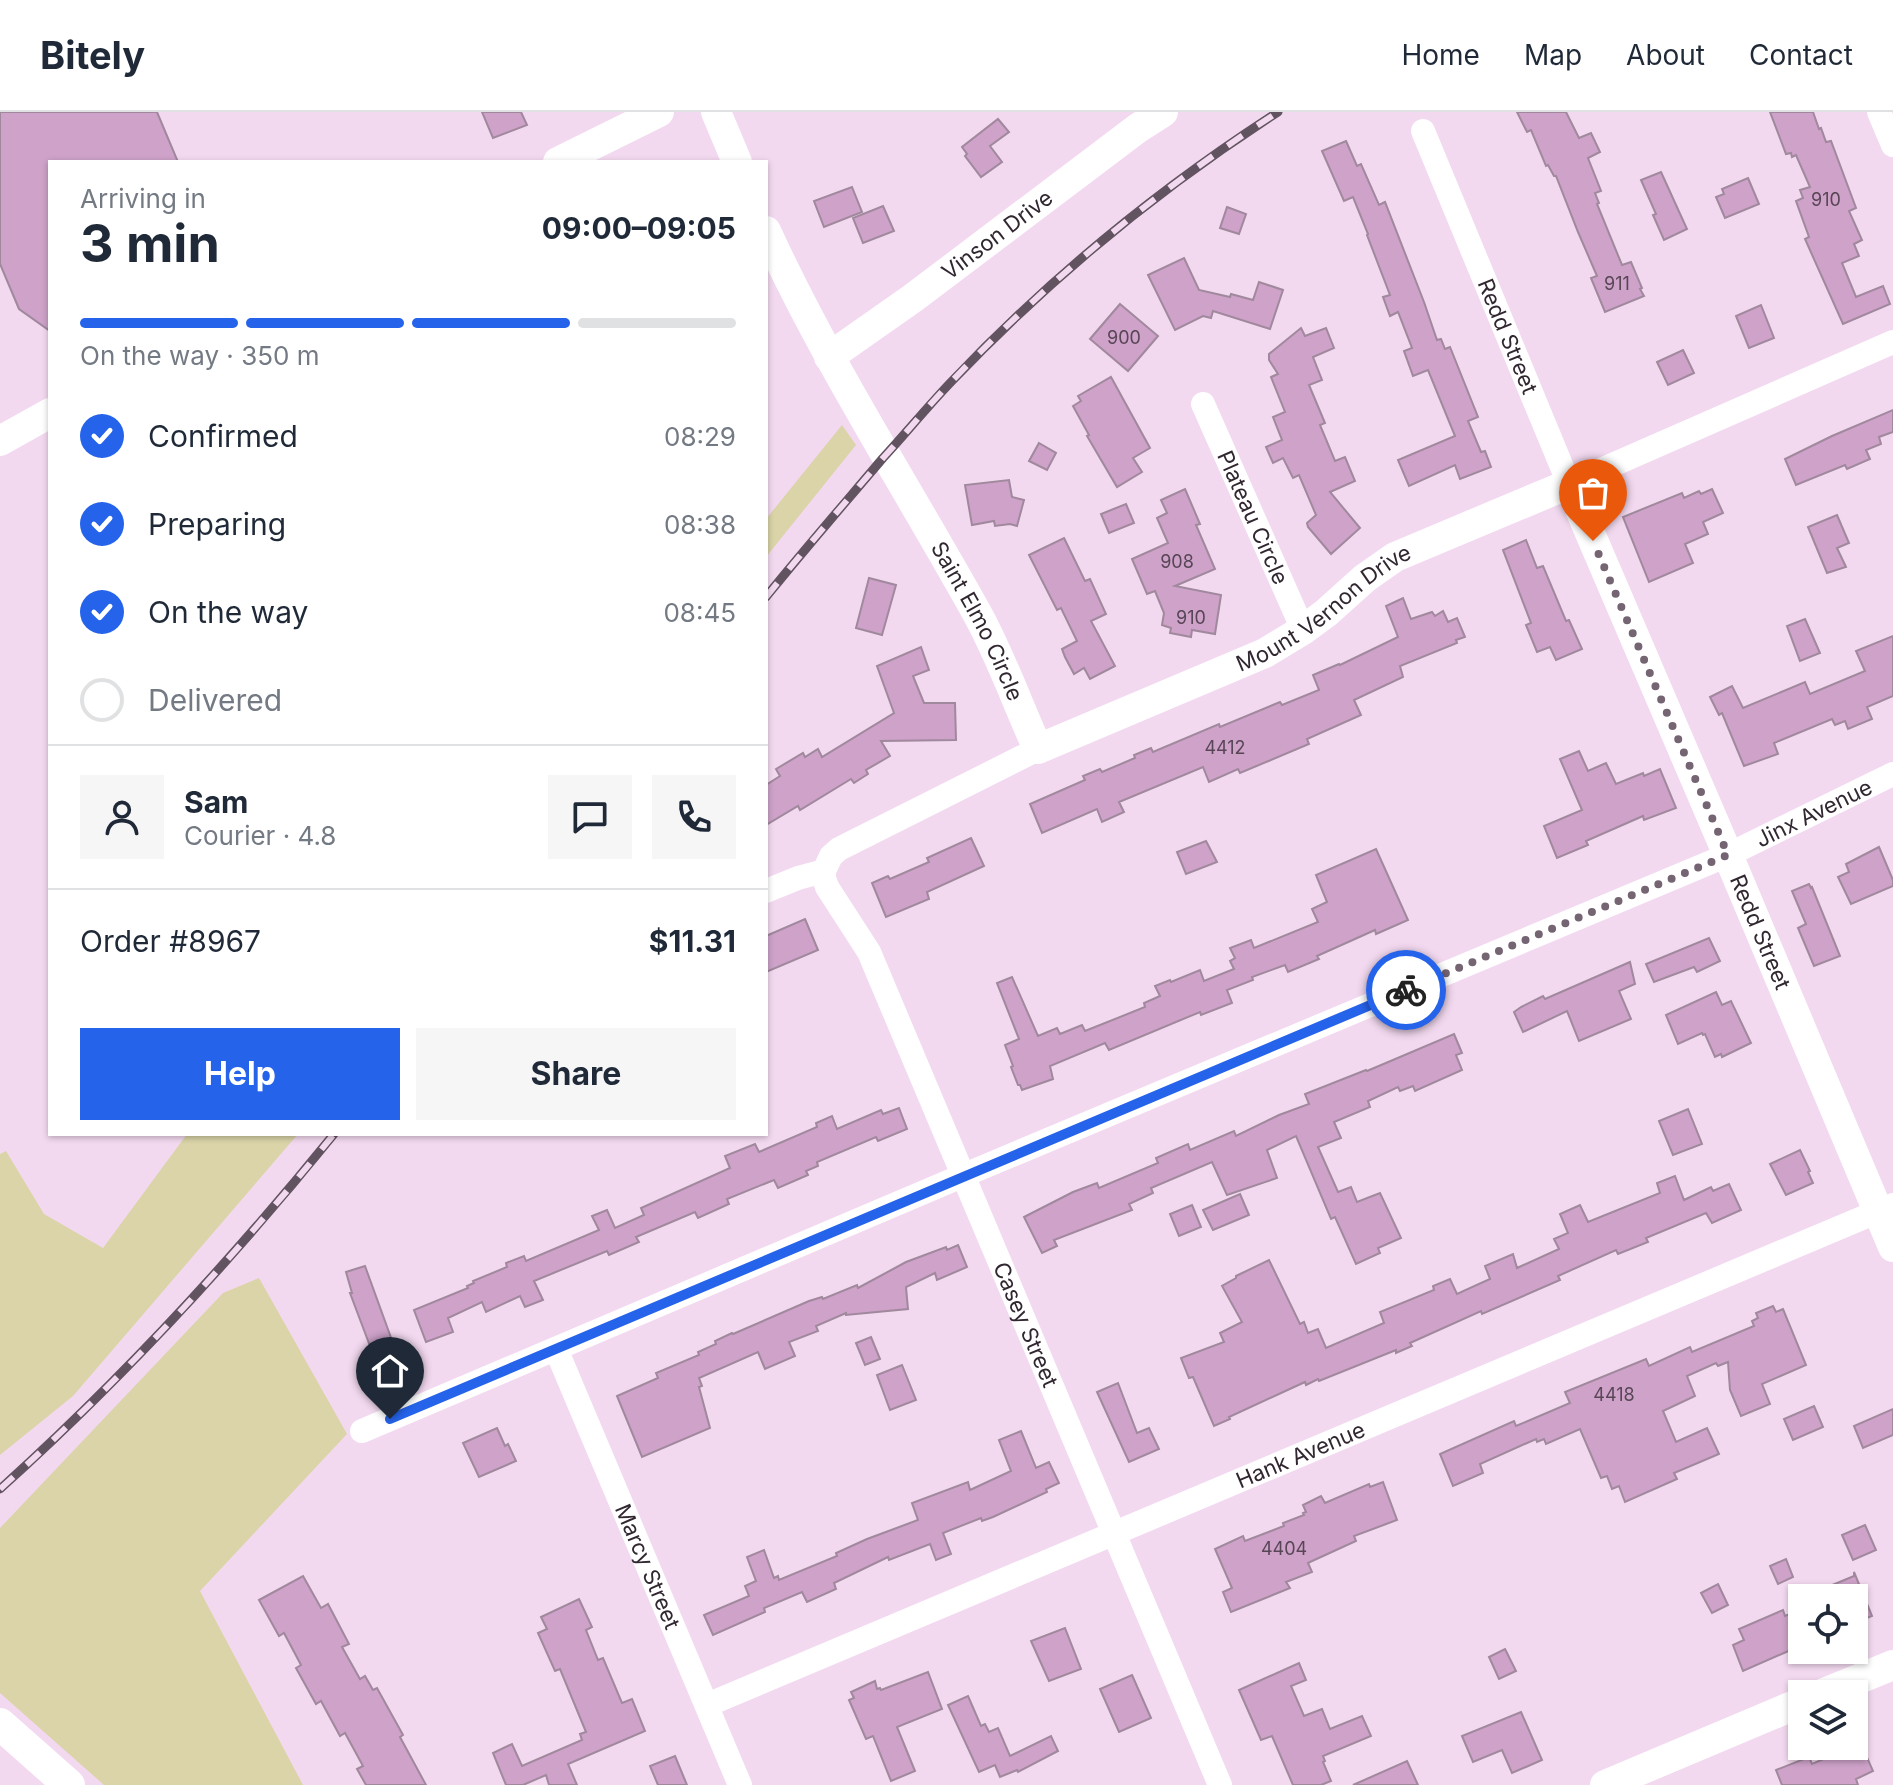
<!DOCTYPE html>
<meta charset="utf-8">
<style>
body{margin:0;font-family:Inter,sans-serif;background:#f6f6f7;color:#1f2937;height:100vh;display:flex;flex-direction:column;font-size:30px;white-space:nowrap}
*{box-sizing:border-box;margin:0}
p{font-size:26px;color:#747a83}
.icon{flex:none;width:44px;height:44px;fill:none;stroke:currentColor;stroke-width:2;stroke-linecap:round;stroke-linejoin:round}
.map{position:relative;flex:1;overflow:hidden}
.side{position:absolute;left:48px;top:48px;width:720px;height:976px;display:flex;flex-direction:column;background:#fff;border-radius:0px;box-shadow:0 2px 6px #0004}
.side>*{flex:none}
.tools{position:absolute;left:1788px;top:1472px;display:grid;gap:16px}
.tools a{display:grid;place-items:center;width:80px;height:80px;border-radius:0px;background:#fff;box-shadow:0 2px 6px #0004;font-size:40px}
.pin{position:absolute;display:grid;place-items:center;width:68px;height:68px;color:#fff;margin:-82px -34px;border-radius:50% 50% 50% 0;rotate:-45deg;box-shadow:0 0 8px #0007}
.pin .icon{rotate:45deg}
.courier{position:absolute;display:grid;place-items:center;width:80px;height:80px;margin:-40px;border:6px solid #2563eb;border-radius:50%;background:#fff;color:#222;box-shadow:0 2px 10px #0007}
.overview em{font-style:normal;font-weight:700}
.overview div{display:flex;flex-direction:column-reverse}
.overview{display:flex;align-items:center;justify-content:space-between;height:136px;padding:0 32px}
h1{font-size:52px;font-weight:700;line-height:60px}
.bar{display:grid;grid-template-columns:repeat(4,1fr);gap:12px 8px;align-content:center;height:96px;padding:0 32px}
.bar i{height:10px;border-radius:6px;background:#e0e1e3}
.bar .current{background:#2563eb}
.bar p{grid-column:span 4}
.line{display:flex;align-items:center;gap:20px;padding:0 32px;border-top:2px solid #e0e1e3}
.line div{flex:1}
.round{display:grid;place-items:center;flex:none;width:84px;height:84px;border-radius:0px;background:#f6f6f7}
ol{padding:0 32px;list-style:none}
li{display:flex;align-items:center;gap:24px;height:88px}
li p{margin-inline-start:auto}
li .icon{padding:8px;border-radius:50%;background:#2563eb;color:#fff;stroke-width:4}
li:last-child{color:#747a83}
li i{width:44px;height:44px;border:4px solid #e0e1e3;border-radius:50%}
.action{display:flex;gap:16px;margin-top:auto;padding:16px 32px}
.action a{flex:1;height:92px;border-radius:0px;background:#2563eb;color:#fff;font-size:32px;font-weight:700;line-height:92px;text-align:center}
.action a+a{background:#f6f6f7;color:#1f2937}
header{display:flex;align-items:center;gap:48px;box-sizing:border-box;height:112px;padding:0 40px;background:#fff;border-bottom:2px solid #e0e1e3}
header strong{font-size:38px}
nav{display:flex;gap:44px;margin-inline-start:auto;font-size:28px}
.map>svg:first-child{display:block}
</style>
<header>
<strong>Bitely</strong>
<nav><a>Home</a><a>Map</a><a>About</a><a>Contact</a></nav>
</header>
<div class="map">
<svg width="1893" height="1673" viewBox="0 0 1893 1673">
<rect width="100%" height="100%" fill="#f3d9f0"/>
<g fill="#dad4a8">
<polygon points="842,313 856,333 766,445 766,407"/>
<polygon points="187,1022 298,1022 73,1284 0,1343 0,1042 6,1039 44,1102 103,1136"/>
<polygon points="259,1166 347,1322 200,1479 303,1673 104,1673 0,1581 0,1416 223,1181"/>
</g>
<g fill="#cea2c9" stroke="#a0889d" stroke-width="2">
<polygon points="0,0 157,0 178,50 50,50 50,219 19,197 0,152"/>
<polygon points="482,0 521,0 527,13 493,26"/>
<polygon points="1517,0 1566,0 1579,26 1591,21 1600,40 1588,46 1601,79 1595,81 1599,91 1597,92 1622,153 1631,150 1642,176 1640,177 1644,184 1605,200 1591,166 1597,164 1578,120 1556,64 1554,64 1548,53 1546,54 1531,18 1527,20"/>
<polygon points="1770,0 1813,0 1819,17 1821,16 1826,30 1831,29 1856,96 1849,99 1862,128 1854,132 1859,144 1842,151 1856,185 1883,174 1890,192 1843,212 1805,127 1809,125 1796,89 1803,86 1800,78 1810,75 1796,43 1792,45 1791,41 1786,42"/>
<polygon points="998,7 1009,20 990,34 1002,50 981,65 965,44 967,42 962,35"/>
<polygon points="1346,29 1357,54 1361,52 1379,93 1385,90 1424,190 1437,228 1441,227 1445,237 1450,235 1478,305 1468,309 1481,340 1485,339 1491,355 1460,367 1455,353 1409,374 1398,348 1455,324 1428,258 1413,264 1404,239 1412,236 1398,200 1390,204 1383,185 1390,183 1367,123 1368,122 1353,85 1344,89 1322,39"/>
<polygon points="1661,60 1687,117 1664,128 1653,103 1656,102 1641,68"/>
<polygon points="1748,66 1759,92 1725,106 1716,85 1724,82 1722,77"/>
<polygon points="852,75 862,100 824,115 814,89"/>
<polygon points="883,94 894,119 863,131 853,106"/>
<polygon points="1227,95 1246,102 1239,122 1220,116"/>
<polygon points="1184,146 1199,178 1230,185 1231,182 1253,188 1259,170 1283,178 1270,217 1213,199 1211,206 1203,204 1175,218 1148,163"/>
<polygon points="1120,192 1158,224 1128,259 1090,227"/>
<polygon points="1761,193 1774,226 1749,236 1736,204"/>
<polygon points="1301,216 1305,224 1326,216 1334,236 1313,245 1322,268 1309,273 1325,311 1320,313 1335,349 1345,345 1355,369 1330,380 1360,416 1331,442 1308,415 1307,411 1316,403 1299,363 1293,366 1283,346 1273,351 1266,335 1282,328 1273,305 1285,300 1271,265 1278,262 1269,248 1269,242"/>
<polygon points="1683,238 1694,261 1668,273 1657,250"/>
<polygon points="1111,265 1150,336 1133,346 1142,360 1117,375 1087,324 1089,323 1073,294 1081,289 1078,284"/>
<polygon points="1893,298 1893,320 1879,325 1881,332 1866,338 1870,347 1847,357 1845,353 1796,373 1785,347 1832,324"/>
<polygon points="1039,331 1056,341 1047,358 1029,349"/>
<polygon points="1009,368 1012,385 1024,388 1017,414 1010,412 995,414 994,409 972,413 965,373"/>
<polygon points="1185,377 1200,412 1196,413 1215,457 1175,474 1221,483 1215,522 1192,518 1191,525 1170,521 1171,516 1162,513 1164,501 1155,479 1147,482 1132,447 1168,431 1157,406 1167,401 1161,388"/>
<polygon points="1712,377 1723,401 1703,410 1708,422 1685,432 1693,451 1649,470 1623,405 1682,381 1684,386 1699,379 1701,382"/>
<polygon points="1126,392 1134,411 1109,421 1101,402"/>
<polygon points="1837,403 1849,431 1837,436 1846,455 1827,461 1808,415"/>
<polygon points="1064,426 1085,469 1090,467 1106,502 1091,509 1115,554 1090,567 1084,556 1074,562 1065,545 1062,537 1077,529 1061,496 1057,498 1029,443"/>
<polygon points="1526,428 1537,456 1543,454 1566,509 1569,508 1582,537 1556,548 1550,535 1537,540 1526,513 1531,511 1503,438"/>
<polygon points="869,466 896,473 882,523 856,516"/>
<polygon points="1403,486 1411,507 1432,500 1435,504 1443,499 1448,510 1457,506 1465,525 1456,528 1457,531 1400,554 1403,565 1354,588 1361,603 1307,627 1309,632 1240,661 1238,657 1209,670 1203,655 1119,690 1124,700 1102,710 1097,697 1042,721 1030,692 1085,668 1083,664 1100,657 1102,660 1135,646 1134,643 1151,636 1153,640 1219,612 1220,615 1280,590 1282,593 1319,578 1313,563 1339,552 1340,553 1398,525 1386,494"/>
<polygon points="1805,507 1820,541 1800,549 1787,514"/>
<polygon points="1893,524 1893,584 1867,595 1872,607 1848,617 1845,609 1835,613 1832,607 1774,631 1778,642 1744,654 1722,601 1719,603 1710,585 1732,574 1743,596 1805,570 1810,582 1865,559 1856,539"/>
<polygon points="921,535 929,558 913,564 924,591 955,591 956,628 881,629 890,644 866,658 868,662 854,671 851,667 800,698 798,694 766,713 766,673 780,664 776,657 803,641 805,645 818,637 822,645 894,601 877,554"/>
<polygon points="1579,639 1588,659 1606,651 1616,672 1643,661 1644,664 1660,657 1676,696 1644,708 1643,704 1586,729 1588,733 1557,746 1544,714 1582,698 1560,647"/>
<polygon points="971,726 984,754 927,780 929,787 886,805 872,771 888,764 890,767 929,750 927,746"/>
<polygon points="1206,729 1217,750 1186,762 1177,740"/>
<polygon points="1879,735 1893,768 1893,774 1851,792 1838,765 1849,760 1846,752"/>
<polygon points="1376,737 1408,808 1376,822 1375,818 1317,844 1319,847 1288,860 1285,853 1252,865 1253,868 1227,878 1232,891 1201,903 1200,900 1109,938 1105,931 1050,954 1053,967 1022,978 1020,973 1018,973 1011,955 1013,954 1005,933 1019,927 997,871 1012,865 1038,924 1057,916 1060,922 1082,913 1085,919 1145,895 1144,891 1160,884 1155,874 1170,868 1171,870 1200,858 1204,869 1234,857 1230,849 1235,846 1230,836 1251,828 1254,836 1318,810 1312,797 1327,790 1316,763"/>
<polygon points="1809,772 1811,776 1812,775 1840,844 1814,854 1798,816 1806,812 1792,779"/>
<polygon points="805,807 818,838 766,860 766,824"/>
<polygon points="1709,826 1720,849 1697,860 1694,855 1654,870 1646,852"/>
<polygon points="1630,850 1635,872 1619,879 1631,907 1579,929 1567,899 1523,920 1514,900 1521,895 1543,884 1545,887"/>
<polygon points="1716,880 1722,893 1731,889 1751,931 1722,945 1721,942 1715,945 1705,922 1703,923 1702,921 1678,932 1666,903"/>
<polygon points="1454,922 1462,941 1456,943 1462,958 1415,979 1413,974 1400,979 1398,975 1368,989 1370,995 1334,1010 1341,1026 1318,1035 1338,1080 1351,1075 1357,1090 1380,1081 1401,1126 1378,1136 1380,1141 1356,1152 1335,1105 1331,1107 1296,1024 1267,1038 1277,1066 1227,1083 1212,1050 1151,1076 1153,1081 1129,1092 1132,1098 1054,1128 1057,1134 1042,1141 1024,1105 1073,1080 1097,1071 1099,1076 1158,1051 1156,1046 1188,1032 1190,1038 1234,1019 1236,1024 1279,1003 1309,992 1305,982 1366,958 1367,959"/>
<polygon points="899,996 907,1017 878,1029 876,1025 817,1050 818,1054 806,1059 808,1063 778,1076 774,1068 727,1087 729,1092 698,1106 695,1100 636,1125 639,1130 609,1143 607,1139 534,1169 543,1188 525,1195 520,1184 486,1200 482,1190 448,1206 453,1220 426,1230 414,1198 468,1176 467,1174 474,1171 473,1169 507,1155 506,1151 524,1144 526,1149 599,1118 592,1104 607,1098 615,1116 644,1103 641,1096 730,1056 725,1044 755,1032 759,1040 817,1015 816,1011 832,1004 837,1017 881,998 883,1002"/>
<polygon points="1688,997 1702,1032 1673,1043 1659,1009"/>
<polygon points="1800,1038 1810,1059 1808,1060 1813,1071 1786,1083 1770,1052"/>
<polygon points="1675,1064 1684,1088 1711,1075 1713,1079 1729,1072 1741,1098 1712,1111 1706,1101 1646,1126 1648,1130 1618,1142 1616,1138 1558,1164 1560,1168 1482,1202 1481,1199 1410,1231 1412,1234 1396,1241 1396,1238 1319,1269 1318,1267 1306,1273 1305,1270 1229,1305 1230,1307 1214,1314 1193,1265 1189,1266 1181,1246 1224,1230 1220,1221 1242,1210 1222,1174 1236,1166 1236,1164 1269,1148 1300,1212 1304,1210 1308,1221 1318,1217 1326,1236 1384,1211 1380,1200 1434,1178 1433,1174 1450,1167 1457,1182 1490,1167 1485,1154 1513,1142 1517,1156 1559,1137 1554,1127 1568,1121 1560,1102 1580,1093 1588,1110 1660,1081 1657,1071"/>
<polygon points="1240,1082 1249,1103 1213,1118 1203,1098"/>
<polygon points="1192,1093 1201,1115 1179,1124 1170,1102"/>
<polygon points="958,1133 967,1155 937,1168 935,1161 906,1175 908,1197 846,1203 846,1201 816,1214 818,1219 789,1230 795,1244 765,1257 758,1240 699,1266 702,1274 699,1275 710,1316 642,1345 617,1284 658,1266 656,1261 699,1243 698,1240 716,1232 715,1229 732,1221 733,1222 809,1189 822,1185 823,1187 857,1173 858,1176 906,1150 946,1135 947,1138"/>
<polygon points="365,1154 394,1234 373,1242 350,1181 352,1181 346,1160"/>
<polygon points="1773,1194 1776,1200 1783,1197 1806,1253 1762,1272 1770,1292 1741,1304 1730,1278 1728,1250 1718,1254 1716,1251 1687,1264 1695,1284 1663,1299 1676,1330 1707,1316 1719,1342 1674,1361 1677,1367 1625,1390 1619,1374 1612,1377 1607,1364 1601,1366 1580,1317 1546,1332 1544,1327 1537,1330 1536,1327 1480,1352 1483,1361 1453,1374 1440,1342 1514,1309 1516,1314 1570,1291 1565,1280 1646,1247 1649,1254 1690,1235 1692,1240 1754,1214 1752,1209 1758,1206 1756,1201"/>
<polygon points="871,1225 880,1247 865,1253 856,1231"/>
<polygon points="902,1253 916,1288 890,1298 877,1263"/>
<polygon points="1118,1271 1137,1321 1149,1316 1159,1337 1129,1350 1097,1280"/>
<polygon points="1814,1294 1823,1315 1793,1328 1784,1307"/>
<polygon points="1893,1297 1893,1323 1863,1336 1854,1314"/>
<polygon points="497,1316 505,1334 508,1332 516,1349 479,1365 463,1331"/>
<polygon points="1021,1319 1036,1356 1049,1350 1059,1371 1046,1377 1047,1380 993,1405 982,1409 981,1406 943,1421 951,1442 936,1448 930,1432 889,1448 888,1445 834,1471 836,1477 807,1490 802,1480 764,1496 765,1500 713,1523 704,1503 749,1484 745,1474 756,1469 747,1445 764,1438 774,1466 778,1464 779,1468 837,1444 836,1441 867,1427 918,1408 912,1391 968,1370 970,1378 1011,1359 999,1328"/>
<polygon points="1383,1370 1397,1408 1354,1424 1356,1429 1310,1450 1308,1451 1312,1460 1286,1470 1290,1476 1231,1500 1223,1480 1232,1476 1215,1437 1243,1424 1245,1429 1284,1414 1283,1411 1304,1403 1303,1401 1306,1400 1303,1393 1321,1384 1325,1391 1369,1372 1370,1375"/>
<polygon points="1865,1413 1876,1438 1853,1448 1842,1423"/>
<polygon points="1786,1447 1793,1465 1778,1472 1770,1454"/>
<polygon points="1854,1460 1872,1504 1854,1511 1854,1486 1801,1486 1854,1464"/>
<polygon points="303,1464 321,1496 328,1492 349,1532 342,1535 360,1567 365,1564 373,1578 377,1576 403,1623 400,1625 426,1673 366,1673 357,1657 363,1654 345,1621 340,1624 321,1589 316,1592 296,1556 301,1553 284,1521 279,1524 259,1488"/>
<polygon points="1718,1472 1728,1493 1712,1501 1701,1481"/>
<polygon points="579,1487 592,1515 586,1518 598,1548 603,1546 622,1591 632,1587 645,1619 568,1652 577,1673 549,1673 546,1663 523,1673 506,1673 493,1641 512,1632 522,1654 582,1628 580,1622 586,1620 560,1557 555,1559 538,1521 547,1517 541,1505"/>
<polygon points="1783,1498 1785,1504 1797,1499 1802,1510 1802,1533 1743,1559 1733,1533 1744,1528 1739,1517"/>
<polygon points="1065,1516 1081,1557 1049,1569 1031,1529"/>
<polygon points="1505,1537 1516,1559 1499,1567 1489,1545"/>
<polygon points="1299,1551 1306,1568 1291,1574 1304,1604 1322,1597 1330,1617 1362,1604 1371,1624 1323,1644 1325,1649 1323,1650 1331,1669 1321,1673 1293,1673 1272,1624 1261,1628 1239,1578"/>
<polygon points="928,1560 942,1597 897,1615 915,1659 891,1669 873,1624 866,1627 849,1588 854,1586 851,1580 875,1569 877,1577 880,1576 881,1578"/>
<polygon points="1132,1563 1151,1606 1119,1620 1100,1577"/>
<polygon points="968,1584 981,1614 985,1612 989,1620 998,1616 1010,1644 1051,1624 1058,1639 1018,1660 1017,1658 1000,1665 995,1653 979,1660 948,1593"/>
<polygon points="1521,1600 1542,1648 1512,1661 1502,1638 1473,1650 1462,1624"/>
<polygon points="1843,1634 1862,1634 1873,1659 1856,1667 1858,1673 1782,1673 1776,1658 1809,1645 1812,1652 1845,1638"/>
<polygon points="675,1644 687,1673 658,1673 650,1654"/>
<polygon points="1407,1649 1418,1673 1353,1673"/>
</g>
<g fill="none" stroke-linecap="round" stroke-linejoin="round">
<g stroke="#fff" stroke-width="24">
<polyline points="1879,0 1893,33"/>
<path id="s1" d="M 1423,19 L 1569,372 L 1893,230"/>
<path id="s2" d="M 1203,292 L 1303,518"/>
<path id="s3" d="M 824,759 L 824,766 L 827,775 L 869,840 L 1220,1673"/>
<polyline points="824,759 831,744 839,737 1038,637"/>
<polyline points="766,779 798,766 824,759"/>
<path id="s4" d="M 556,1237 L 740,1673"/>
<path id="s5" d="M 362,1319 L 962,1064 L 1728,743 L 1893,662"/>
<path id="s6" d="M 707,1593 L 1893,1093"/>
</g>
<g stroke="#fff" stroke-width="30">
<polyline points="716,0 737,50"/>
<polyline points="558,50 659,0"/>
<path id="s7" d="M 766,119 C 827,252 907,375 978,503 C 1001,545 1018,593 1038,637 L 1265,541 L 1303,518 L 1326,501 L 1365,466 L 1395,445 L 1569,372 L 1728,743 L 1893,1135"/>
<path id="s8" d="M 829,245 L 913,186 L 1138,16 L 1163,0"/>
<polyline points="0,329 50,301"/>
<polyline points="1822,1582 1893,1553"/>
<polyline points="1605,1673 1802,1590"/>
</g>
<polyline stroke="#fff" stroke-width="32" points="0,1612 69,1673"/>
<g stroke="#61535f" stroke-width="9">
<g id="rail">
<path d="M 766,485 C 804,438 844,392 883,346 C 906,321 928,294 952,269 C 1049,167 1160,76 1278,0"/>
<path d="M 0,1377 C 121,1268 231,1149 334,1022"/>
</g>
</g>
<use href="#rail" stroke="#f3d9f0" stroke-width="6" stroke-dasharray="18" stroke-linecap="butt"/>
</g>
<g fill="none" stroke-linecap="round" stroke-linejoin="round">
<polyline stroke="#756573" stroke-width="8" stroke-dasharray="0 14.4" points="1406,878 1728,743 1593,429"/>
<polyline stroke="#2563eb" stroke-width="10" points="390,1307 1406,878"/>
</g>
<g text-anchor="middle" dominant-baseline="central" stroke-width="6" stroke-linejoin="round" paint-order="stroke">
<g font-size="18" fill="#584656">
<text x="1826" y="87">910</text>
<text x="1617" y="171">911</text>
<text x="1124" y="225">900</text>
<text x="1177" y="449">908</text>
<text x="1191" y="505">910</text>
<text x="1225" y="635">4412</text>
<text x="1614" y="1282">4418</text>
<text x="1284" y="1436">4404</text>
</g>
<g font-size="22" fill="#312730" stroke="#f3d9f0">
<text stroke="none"><textPath href="#s8" startOffset="208">Vinson Drive</textPath></text>
<text stroke="none"><textPath href="#s1" startOffset="222">Redd Street</textPath></text>
<text stroke="none"><textPath href="#s2" startOffset="124">Plateau Circle</textPath></text>
<text stroke="none"><textPath href="#s7" startOffset="906">Mount Vernon Drive</textPath></text>
<text stroke="none"><textPath href="#s7" startOffset="444">Saint Elmo Circle</textPath></text>
<text stroke="none"><textPath href="#s5" startOffset="1578">Jinx Avenue</textPath></text>
<text stroke="none"><textPath href="#s7" startOffset="1670">Redd Street</textPath></text>
<text stroke="none"><textPath href="#s3" startOffset="498">Casey Street</textPath></text>
<text stroke="none"><textPath href="#s6" startOffset="644">Hank Avenue</textPath></text>
<text stroke="none"><textPath href="#s4" startOffset="236">Marcy Street</textPath></text>
</g>
</g>
</svg>
<div class="tools">
<a><svg class="icon" aria-label="locate" viewBox="0 0 24 24"><circle cx="12" cy="12" r="6"/><path d="M12 2v4M12 18v4M2 12h4M18 12h4"/></svg></a>
<a><svg class="icon" aria-label="layers" viewBox="0 0 24 24"><path d="M12 4l9 5-9 5-9-5zM3 14l9 5 9-5"/></svg></a>
</div>
<div class="pin" style="left:1593px;top:429px;background:#ea580c"><svg class="icon" aria-label="bag" viewBox="0 0 24 24"><path d="M5 8h14l-1 12H6zM9 8a3 3 0 0 1 6 0"/></svg></div>
<div class="pin" style="left:390px;top:1307px;background:#1f2937"><svg class="icon" aria-label="home" viewBox="0 0 24 24"><path d="M3 11l9-7 9 7M6 9v11h12V9"/></svg></div>
<div class="courier" style="left:1406px;top:878px"><svg class="icon" aria-label="bike" viewBox="0 0 24 24"><circle cx="6" cy="16" r="4"/><circle cx="18" cy="16" r="4"/><path d="M6 16l4-8h5l3 8M10 8l3 8H6M13 5h3"/></svg></div>
<section class="side">
<div class="overview"><div><h1>3 min</h1><p>Arriving in</p></div><em>09:00–09:05</em></div>
<div class="bar"><i class="current"></i><i class="current"></i><i class="current"></i><i></i><p>On the way · 350 m</p></div>
<ol>
<li><svg class="icon" aria-label="check" viewBox="0 0 24 24"><path d="M5 12l5 5 9-10"/></svg>Confirmed<p>08:29</p></li>
<li><svg class="icon" aria-label="check" viewBox="0 0 24 24"><path d="M5 12l5 5 9-10"/></svg>Preparing<p>08:38</p></li>
<li><svg class="icon" aria-label="check" viewBox="0 0 24 24"><path d="M5 12l5 5 9-10"/></svg>On the way<p>08:45</p></li>
<li><i></i>Delivered</li>
</ol>
<div class="line" style="height:144px"><a class="round"><svg class="icon" aria-label="person" viewBox="0 0 24 24"><circle cx="12" cy="8" r="4"/><path d="M4 21q1-7 8-7t8 7"/></svg></a><div><b>Sam</b><p>Courier · 4.8</p></div><a class="round"><svg class="icon" aria-label="chat" viewBox="0 0 24 24"><path d="M4 5h16v11H9l-5 4z"/></svg></a><a class="round"><svg class="icon" aria-label="phone" viewBox="0 0 24 24"><path d="M5 4h4l2 5-3 2q2 4 5 5l2-3 5 2v4C11 20 4 13 5 4z"/></svg></a></div>
<div class="line" style="height:104px"><div>Order #8967</div><b>$11.31</b></div>
<div class="action"><a>Help</a><a>Share</a></div>
</section>
</div>
